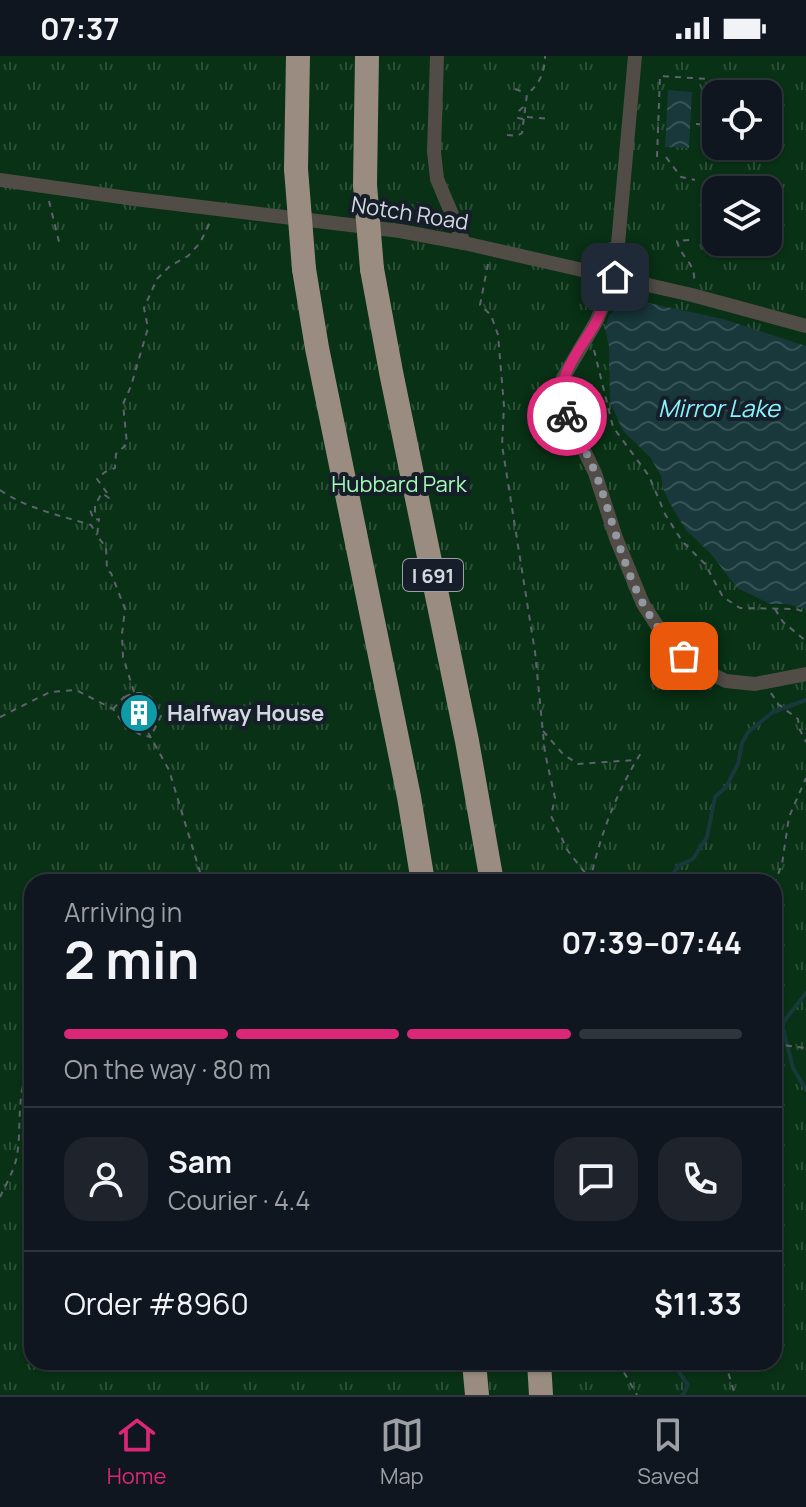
<!DOCTYPE html>
<meta charset="utf-8">
<style>
body{margin:0;font-family:Manrope,sans-serif;background:#1e232c;color:#f1f3f6;height:100vh;display:flex;flex-direction:column;font-size:30px;white-space:nowrap}
*{box-sizing:border-box;margin:0}
p{font-size:26px;color:#9c9fa4}
.icon{flex:none;width:44px;height:44px;fill:none;stroke:currentColor;stroke-width:2;stroke-linecap:round;stroke-linejoin:round}
.map{position:relative;flex:1;overflow:hidden}
.panel{position:absolute;left:24px;top:818px;width:758px;height:496px;display:flex;flex-direction:column;background:#10161f;border-radius:24px;box-shadow:0 2px 6px #0004,0 0 0 2px #30353d}
.panel>*{flex:none}
.tools{position:absolute;left:702px;top:24px;display:grid;gap:16px}
.tools a{display:grid;place-items:center;width:80px;height:80px;border-radius:16px;background:#10161f;box-shadow:0 2px 6px #0004,0 0 0 2px #30353d;font-size:40px}
.pin{position:absolute;display:grid;place-items:center;width:68px;height:68px;color:#fff;margin:-34px;border-radius:16px;box-shadow:0 4px 12px #0006}
.courier{position:absolute;display:grid;place-items:center;width:80px;height:80px;margin:-40px;border:6px solid #db2777;border-radius:50%;background:#fff;color:#222;box-shadow:0 2px 10px #0007}
.summary em{font-style:normal;font-weight:700}
.summary div{display:flex;flex-direction:column-reverse}
.summary{display:flex;align-items:center;justify-content:space-between;height:136px;padding:0 40px}
h1{font-size:52px;font-weight:700;line-height:60px}
.bar{display:grid;grid-template-columns:repeat(4,1fr);gap:12px 8px;align-content:center;height:96px;padding:0 40px}
.bar i{height:10px;border-radius:6px;background:#30353d}
.bar .current{background:#db2777}
.bar p{grid-column:span 4}
.line{display:flex;align-items:center;gap:20px;padding:0 40px;border-top:2px solid #30353d}
.line div{flex:1}
.round{display:grid;place-items:center;flex:none;width:84px;height:84px;border-radius:24px;background:#1e232c}
.status{display:flex;justify-content:space-between;align-items:center;height:56px;padding:0 40px;background:#10161f;direction:ltr}
.status svg{height:22px;fill:currentColor}
.menu{display:flex;justify-content:space-around;align-items:center;height:112px;border-top:2px solid #30353d;background:#10161f;font-size:22px;color:#9c9fa4}
.menu a{display:grid;justify-items:center;gap:4px}
.menu .current{color:#db2777}
.map>svg:first-child{display:block}
</style>
<div class="status"><b>07:37</b><svg viewBox="0 0 49 12"><path d="M0 12V9h3v3zM5 12V6h3v6zM10 12V3h3v9zM15 12V0h3v12zM26 1h20v11H26zM47 4h2v5h-2z"/></svg></div>
<div class="map">
<svg width="806" height="1339" viewBox="0 0 806 1339">
<defs>
<pattern id="park-tufts" width="24" height="20" patternUnits="userSpaceOnUse" patternTransform="scale(2)"><rect width="24" height="20" fill="#083115"/><path d="M3 7l-1-3M5 7V3M7 7l1-3M15 17l-1-3M17 17v-4M19 17l1-3" fill="none" stroke="#2b4e37"/></pattern>
<pattern id="water-waves" width="16" height="10" patternUnits="userSpaceOnUse" patternTransform="scale(2)"><rect width="16" height="10" fill="#18383b"/><path d="M0 5q4-4 8 0t8 0" fill="none" stroke="#395457"/></pattern>
</defs>
<rect width="100%" height="100%" fill="#161e29"/>
<path fill="url(#park-tufts)" fill-rule="evenodd" d="M 0,0 L 806,0 L 806,1339 L 0,1339 ZM 716,38 L 768,38 L 768,90 L 716,90 ZM 716,134 L 768,134 L 768,186 L 716,186 ZM 32,826 L 774,826 L 774,1306 L 32,1306 Z"/>
<g fill="url(#water-waves)">
<polygon points="668,34 692,36 689,92 665,91"/>
<polygon points="630,243 723,263 806,290 806,553 787,548 770,548 737,532 711,498 686,474 670,448 663,432 661,420 650,401 623,375 610,346 609,290 605,272 609,259"/>
</g>
<g fill="none" stroke-linecap="round" stroke-linejoin="round">
<g stroke="#18383b" stroke-width="4">
<polyline points="668,826 678,810 693,803 707,781 715,741 726,731 738,708 742,687 748,676 773,656 806,644"/>
<polyline points="806,937 782,968 793,1012 806,1034"/>
<polyline points="672,1306 688,1329 683,1339"/>
</g>
<g stroke="#5c636d" stroke-width="2" stroke-dasharray="6 6" stroke-linecap="butt">
<polyline points="515,33 526,37"/>
<polyline points="527,61 550,63"/>
<polyline points="523,63 518,62 519,55 525,49"/>
<polyline points="696,68 716,69"/>
<path d="M 507,79 L 517,80 L 522,77 L 527,38 C 539,29 545,16 545,0"/>
<polyline points="657,101 660,20 709,23 715,45"/>
<polyline points="666,101 681,121 695,124"/>
<polyline points="49,145 60,190"/>
<path d="M 689,184 L 677,185 C 680,201 696,207 694,225"/>
<polyline points="488,208 480,249 491,259 498,279 504,350 502,389 535,596 545,697 555,742 551,760 568,795 590,823"/>
<polyline points="594,294 613,371 649,420 665,458 682,485 705,508 723,541 740,552 795,553 806,556"/>
<path d="M 0,434 C 28,453 59,459 91,469 L 97,479"/>
<polyline points="775,553 783,566 806,585"/>
<polyline points="134,636 123,601 122,578 125,553 111,517 107,514 106,491 97,480 99,463 94,464 90,454 95,456 95,449 102,437 109,442 110,441 97,423 105,416 115,412 116,398 127,388 123,348 131,330 148,272 144,252 157,223 170,210 188,200 200,187 211,164"/>
<polyline points="771,637 778,648 798,663 799,672 806,686"/>
<path d="M 125,641 C 144,631 155,640 161,660 L 151,680"/>
<polyline points="113,653 124,641 132,648 169,714 203,826"/>
<polyline points="0,661 50,636 76,634 113,653 123,667 139,678 150,681"/>
<polyline points="543,675 563,698 578,708 635,704"/>
<path d="M 590,826 C 599,781 618,732 643,694"/>
<polyline points="774,829 782,808 789,761 806,722"/>
<polyline points="774,988 806,992"/>
<path d="M 0,1141 C 6,1128 15,1113 17,1099 C 22,1075 15,1029 32,1011"/>
<polyline points="618,1306 637,1339"/>
<polyline points="725,1306 735,1339"/>
</g>
<g stroke="#524c47" stroke-width="14">
<polyline points="437,0 434,96 437,123 464,187"/>
<polyline points="635,0 615,221 596,266 563,322 561,339 565,355 595,417 616,482 643,548 667,585 703,614 726,625 755,628 806,618"/>
<polyline points="0,124 135,143 400,175 464,187 692,239 806,270"/>
</g>
<g stroke="#9a8c80" stroke-width="24">
<polyline points="296,113 298,0"/>
<polyline points="365,129 367,0"/>
<polyline points="304,213 317,292 409,741 423,826"/>
<polyline points="372,213 391,316 467,685 492,826"/>
<polyline points="474,1306 477,1339"/>
<polyline points="539,1306 541,1339"/>
</g>
<g stroke="#9a8c80" stroke-width="24">
<polyline points="296,113 304,213"/>
<polyline points="365,129 372,213"/>
</g>
</g>
<g fill="none" stroke-linecap="round" stroke-linejoin="round">
<path stroke="#9198a0" stroke-width="8" stroke-dasharray="0 14.4" d="M 567,360 C 577,380 589,400 597,421 C 620,484 631,555 684,600"/>
<path stroke="#db2777" stroke-width="10" d="M 567,360 C 551,324 578,297 595,268 C 603,253 609,237 615,221"/>
</g>
<defs>
<g id="building-disc" transform="scale(2)"><circle r="9.5" fill="#0f9aa8" stroke="#161e29"/><path d="M-4-6H4V6H1V3H-1V6H-4ZM-2.5-4.3h1.7v1.8h-1.7ZM.8-4.3h1.7v1.8H.8ZM-2.5-1h1.7V.8h-1.7ZM.8-1h1.7V.8H.8Z" fill="#fff"/></g>
</defs>
<g fill-rule="evenodd">
<use href="#building-disc" x="139" y="657"/>
</g>
<g text-anchor="middle" dominant-baseline="central" stroke-width="8" stroke-linejoin="round" paint-order="stroke">
<rect fill="#161e29" stroke="#9aa1a9" stroke-width="2" x="403" y="503" width="60" height="32" rx="6"/>
<g font-size="20" font-weight="bold" fill="#d3d9e0">
<text x="433" y="519">I 691</text>
</g>
<g font-size="22" fill="#d3d9e0" stroke="#161e29">
<text transform="translate(410 157) rotate(9)">Notch Road</text>
</g>
<g font-size="22" fill="#a4fab6" stroke="#161e29">
<text x="399" y="428">Hubbard Park</text>
</g>
<g font-size="22" font-weight="bold" fill="#d3d9e0" stroke="#161e29" text-anchor="start">
<text x="167" y="657">Halfway House</text>
</g>
<g font-size="24" font-style="italic" fill="#88f3fc" stroke="#161e29">
<text x="719" y="351">Mirror Lake</text>
</g>
</g>
</svg>
<div class="tools">
<a><svg class="icon" aria-label="locate" viewBox="0 0 24 24"><circle cx="12" cy="12" r="6"/><path d="M12 2v4M12 18v4M2 12h4M18 12h4"/></svg></a>
<a><svg class="icon" aria-label="layers" viewBox="0 0 24 24"><path d="M12 4l9 5-9 5-9-5zM3 14l9 5 9-5"/></svg></a>
</div>
<div class="pin" style="left:684px;top:600px;background:#ea580c"><svg class="icon" aria-label="bag" viewBox="0 0 24 24"><path d="M5 8h14l-1 12H6zM9 8a3 3 0 0 1 6 0"/></svg></div>
<div class="pin" style="left:615px;top:221px;background:#1f2937"><svg class="icon" aria-label="home" viewBox="0 0 24 24"><path d="M3 11l9-7 9 7M6 9v11h12V9"/></svg></div>
<div class="courier" style="left:567px;top:360px"><svg class="icon" aria-label="bike" viewBox="0 0 24 24"><circle cx="6" cy="16" r="4"/><circle cx="18" cy="16" r="4"/><path d="M6 16l4-8h5l3 8M10 8l3 8H6M13 5h3"/></svg></div>
<section class="panel">
<div class="summary"><div><h1>2 min</h1><p>Arriving in</p></div><em>07:39–07:44</em></div>
<div class="bar"><i class="current"></i><i class="current"></i><i class="current"></i><i></i><p>On the way · 80 m</p></div>
<div class="line" style="height:144px"><a class="round"><svg class="icon" aria-label="person" viewBox="0 0 24 24"><circle cx="12" cy="8" r="4"/><path d="M4 21q1-7 8-7t8 7"/></svg></a><div><b>Sam</b><p>Courier · 4.4</p></div><a class="round"><svg class="icon" aria-label="chat" viewBox="0 0 24 24"><path d="M4 5h16v11H9l-5 4z"/></svg></a><a class="round"><svg class="icon" aria-label="phone" viewBox="0 0 24 24"><path d="M5 4h4l2 5-3 2q2 4 5 5l2-3 5 2v4C11 20 4 13 5 4z"/></svg></a></div>
<div class="line" style="height:104px"><div>Order #8960</div><b>$11.33</b></div>
</section>
</div>
<nav class="menu">
<a class="current"><svg class="icon" aria-label="home" viewBox="0 0 24 24"><path d="M3 11l9-7 9 7M6 9v11h12V9"/></svg>Home</a>
<a><svg class="icon" aria-label="map" viewBox="0 0 24 24"><path d="M3 6l6-2 6 2 6-2v14l-6 2-6-2-6 2zM9 4v14M15 6v14"/></svg>Map</a>
<a><svg class="icon" aria-label="saved" viewBox="0 0 24 24"><path d="M7 4h10v16l-5-4-5 4z"/></svg>Saved</a>
</nav>
